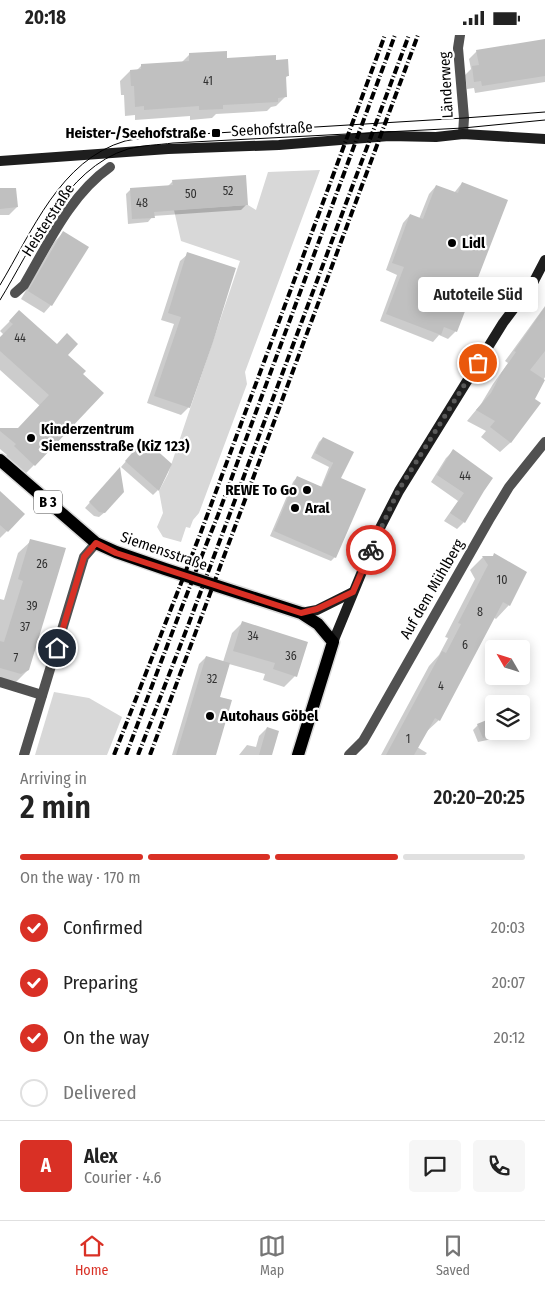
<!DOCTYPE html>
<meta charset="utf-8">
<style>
body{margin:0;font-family:"Fira Sans Condensed",sans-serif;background:#f6f6f6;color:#222;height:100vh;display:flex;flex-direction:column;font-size:19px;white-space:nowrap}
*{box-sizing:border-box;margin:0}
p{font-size:16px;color:#767676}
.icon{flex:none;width:28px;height:28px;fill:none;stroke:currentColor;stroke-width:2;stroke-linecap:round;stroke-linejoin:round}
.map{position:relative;height:720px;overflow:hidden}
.sheet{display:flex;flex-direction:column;background:#fff;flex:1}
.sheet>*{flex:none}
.needle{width:32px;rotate:309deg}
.fabs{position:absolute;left:485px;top:605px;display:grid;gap:10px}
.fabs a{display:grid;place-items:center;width:45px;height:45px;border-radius:5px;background:#fff;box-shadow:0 2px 12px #0003;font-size:25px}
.pin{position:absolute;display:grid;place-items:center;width:42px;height:42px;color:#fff;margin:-21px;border:2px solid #fff;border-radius:50%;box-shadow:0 1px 5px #0007}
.courier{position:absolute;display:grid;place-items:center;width:50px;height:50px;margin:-25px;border:4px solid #d93025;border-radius:50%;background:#fff;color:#222;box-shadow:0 1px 6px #0007}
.bubble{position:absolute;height:35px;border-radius:5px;background:#fff;box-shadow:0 2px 12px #0003;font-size:16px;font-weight:600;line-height:35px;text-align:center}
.summary em{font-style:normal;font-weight:600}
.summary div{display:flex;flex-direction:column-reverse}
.summary{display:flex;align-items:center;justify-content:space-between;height:85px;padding:0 20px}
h1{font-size:32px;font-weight:600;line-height:38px}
.bar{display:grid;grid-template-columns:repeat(4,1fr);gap:8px 5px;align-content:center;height:60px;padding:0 20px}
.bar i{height:6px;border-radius:4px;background:#e0e0e0}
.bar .on{background:#d93025}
.bar p{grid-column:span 4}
.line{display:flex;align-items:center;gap:12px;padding:0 20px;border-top:1px solid #e0e0e0}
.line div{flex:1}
.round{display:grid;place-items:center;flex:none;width:52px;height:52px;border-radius:5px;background:#f6f6f6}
ol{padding:0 20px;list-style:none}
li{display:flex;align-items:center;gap:15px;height:55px}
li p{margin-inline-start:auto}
li .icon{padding:5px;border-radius:50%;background:#d93025;color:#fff;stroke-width:4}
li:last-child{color:#767676}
li i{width:28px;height:28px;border:2px solid #e0e0e0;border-radius:50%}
.status{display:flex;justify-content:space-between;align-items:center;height:35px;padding:0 25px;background:#fff;direction:ltr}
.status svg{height:14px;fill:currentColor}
.tabs{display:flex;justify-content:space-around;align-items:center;height:70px;border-top:1px solid #e0e0e0;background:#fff;font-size:14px;color:#767676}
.tabs a{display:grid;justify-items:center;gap:2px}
.tabs .on{color:#d93025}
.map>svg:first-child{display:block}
</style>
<div class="status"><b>20:18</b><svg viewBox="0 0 49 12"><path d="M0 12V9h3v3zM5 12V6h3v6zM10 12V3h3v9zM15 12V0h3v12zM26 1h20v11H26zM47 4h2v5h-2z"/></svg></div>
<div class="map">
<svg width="545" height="720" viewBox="0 0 545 720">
<rect width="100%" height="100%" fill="#fff"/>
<g fill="#d8d8d8">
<polygon points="320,135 245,337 247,349 199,478 193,485 190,493 186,492 181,507 163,502 157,492 163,478 159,456 168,439 240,226 181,206 174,175 248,170 256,175 268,137"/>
<polygon points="54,657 89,663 122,682 107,720 35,720"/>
</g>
<g fill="#0003">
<polygon points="545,6 545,47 475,58 474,53 467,54 465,40 471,34 469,24 477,16"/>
<polygon points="189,20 226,25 275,26 288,41 285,43 286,61 276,71 271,72 267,76 216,79 212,83 190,85 190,81 135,85 135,80 125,81 124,60 121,60 120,46 130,36 137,35 142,30 181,28"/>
<polygon points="173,146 246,170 241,175 153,181 148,187 128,189 126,159 131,154 167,152"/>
<polygon points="462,148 456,296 448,304 439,300 433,307 380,286 397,240 386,235 403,188 410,180 419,184 429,159 436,151 454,158"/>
<polygon points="0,155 17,172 9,180 0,180"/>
<polygon points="63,198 51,270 44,278 21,264 55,206"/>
<polygon points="188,219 189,372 181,380 147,368 174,289 161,285 180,226"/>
<polygon points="545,271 545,342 533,364 540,368 510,408 500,417 481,402 486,396 467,386 481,369 493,349 508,328 505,326"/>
<polygon points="19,277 66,320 34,430 24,440 5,422 7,420 0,414 0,394 18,395 40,371 0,335 0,304 4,300 0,296"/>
<polygon points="323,403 339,444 335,522 331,526 270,501 293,447 297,442 321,452 329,432 311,423 319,407"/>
<polygon points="139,411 158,455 153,460 121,432"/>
<polygon points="453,416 482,455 464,487 457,494 444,486 458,466 431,447 446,423"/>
<polygon points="115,439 105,477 99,482 94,481 85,473"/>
<polygon points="0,457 24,479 0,503"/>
<polygon points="31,506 28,635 15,648 0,649 0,564 4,565 18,518"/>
<polygon points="483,522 492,522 509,570 496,584 493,582 439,685 425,698 417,712 427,718 425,720 381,720 429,631 439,620 448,603 445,602 475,544 470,535"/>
<polygon points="243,587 295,641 284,652 263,645 265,639 229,629 219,662 215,720 172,720 199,629 206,622 223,627 232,598"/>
<polygon points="478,690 497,696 497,699 492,704 478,707 473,695"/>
<polygon points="267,693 271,720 239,720 247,710 256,712 259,701"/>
</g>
<g fill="#c0c0c0">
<polygon points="545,4 545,41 482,51 481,46 474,47 472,31 479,30 476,15"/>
<polygon points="227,16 227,23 276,20 276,25 288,24 289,41 286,41 287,62 278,63 278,67 223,70 223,74 199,75 199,71 144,75 144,71 135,72 134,51 131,51 130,35 141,34 141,29 189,26 189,18"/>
<polygon points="246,140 248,170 154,177 155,183 132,184 130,153 173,150 172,145"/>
<polygon points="462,147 508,165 457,297 444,292 441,300 386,279 404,232 392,228 410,179 423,184 436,150 458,158"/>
<polygon points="0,153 16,153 18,172 0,174"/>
<polygon points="63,196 89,212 52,271 28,256"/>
<polygon points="187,217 236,233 213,307 190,373 154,361 181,282 168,278"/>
<polygon points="545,272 545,316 530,335 545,345 535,364 541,368 511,408 490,392 495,386 476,375 491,358 502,337 516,317 514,316"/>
<polygon points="19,275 57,309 67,298 78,309 68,320 86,336 83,339 104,358 35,431 14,411 16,409 0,396 0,393 18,393 49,360 0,316 0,302 13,289 9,286"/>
<polygon points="323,402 354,417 341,443 366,454 336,523 274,496 297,441 322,452 333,428 315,418"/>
<polygon points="144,404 172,429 159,456 125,426"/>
<polygon points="453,414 493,443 484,456 465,488 450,478 464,458 437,440"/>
<polygon points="120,432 124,457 105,478 99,477 89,467"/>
<polygon points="0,456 25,479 8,497 0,490"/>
<polygon points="30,504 66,513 29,635 21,639 0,633 0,606 4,607 23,546 18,544"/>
<polygon points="494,518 527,537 510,571 503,567 440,686 435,683 414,720 386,720 442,616 446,618 461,589 458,588 488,530 482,521 493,521"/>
<polygon points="242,586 308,607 297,642 273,634 275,628 233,616"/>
<polygon points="206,621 230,628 220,662 232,665 216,720 176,720"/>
<polygon points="494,682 494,700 483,703 477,689"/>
<polygon points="267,692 279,696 272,720 259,720"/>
</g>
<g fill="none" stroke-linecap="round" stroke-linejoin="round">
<g stroke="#dbdbdb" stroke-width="15">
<polyline id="primary" points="0,425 96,508 116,517 165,534 301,578 318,589 333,607 298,720"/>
</g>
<g stroke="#515151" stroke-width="10">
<polyline points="460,0 458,13 464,83 463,99"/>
<path d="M 15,258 L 24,250 C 48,209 70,160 110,132"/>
<polyline points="0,647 42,660"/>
<polyline points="24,720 84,522 96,508"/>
<polyline points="349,720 363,706 370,694 489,485 509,452 545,407"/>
</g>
<g stroke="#1e1e1e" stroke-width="10">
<polyline points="0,126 168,114 279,110 389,101 436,102 463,99 545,104"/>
<polyline points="301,578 317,575 353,557"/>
<polyline points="333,607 380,493 399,456 503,288 533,248 545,225"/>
</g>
<use href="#primary" stroke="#000" stroke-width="12"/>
<g stroke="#000" stroke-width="1">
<path d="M 0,250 C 32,197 60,125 125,106 C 139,103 154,102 167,101 L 464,83 L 545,77"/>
<path d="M 0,265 C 32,213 65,133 128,114 C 143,110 158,110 173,108 L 463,93 L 545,85"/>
</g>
<g stroke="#000" stroke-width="4" stroke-dasharray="8 2.5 1 2.5" stroke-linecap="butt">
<polyline points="114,720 201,497 385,0"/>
<path d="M 126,720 C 156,640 186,560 218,480 L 395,0"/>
<polyline points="138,720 189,588 409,0"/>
<polyline points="150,720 418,0"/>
</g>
</g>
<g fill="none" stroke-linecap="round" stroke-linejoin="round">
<polyline stroke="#595959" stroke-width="5" stroke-dasharray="0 9" points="371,515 398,456 478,328"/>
<polyline stroke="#d93025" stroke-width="6" points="57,613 84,522 96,508 116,518 165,534 301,578 317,574 353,557 371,515"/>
</g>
<g fill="#000" stroke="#fff" stroke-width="2">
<rect x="211" y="93" width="10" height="10" rx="2.5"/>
<circle cx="452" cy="208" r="5"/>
<circle cx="31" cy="403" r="5"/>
<circle cx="307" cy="455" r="5"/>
<circle cx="295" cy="473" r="5"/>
<circle cx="210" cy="681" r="5"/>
</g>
<g text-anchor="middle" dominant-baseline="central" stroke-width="4.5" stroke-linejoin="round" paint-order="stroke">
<g font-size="12" fill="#303030">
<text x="208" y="46">41</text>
<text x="228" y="156">52</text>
<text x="191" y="159">50</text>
<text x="142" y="168">48</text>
<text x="20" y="303">44</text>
<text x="465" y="441">44</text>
<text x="42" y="529">26</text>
<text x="502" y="545">10</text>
<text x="32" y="571">39</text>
<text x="480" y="577">8</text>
<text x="25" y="592">37</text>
<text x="253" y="601">34</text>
<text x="465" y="610">6</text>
<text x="291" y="621">36</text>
<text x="16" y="623">7</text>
<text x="212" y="644">32</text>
<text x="441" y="651">4</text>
<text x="408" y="704">1</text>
</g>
<rect fill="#fff" stroke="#4c4c4c" stroke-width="1" x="34" y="455.5" width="28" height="23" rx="4"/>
<g font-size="14" font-weight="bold" fill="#000">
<text x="48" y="467">B 3</text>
</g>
<g font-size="15" fill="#000" stroke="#fff">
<text transform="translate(446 50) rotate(-93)">Länderweg</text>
<text transform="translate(272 94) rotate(-3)">Seehofstraße</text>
<text transform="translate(48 185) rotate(-57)">Heisterstraße</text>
<text transform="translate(164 516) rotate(19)">Siemensstraße</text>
<text transform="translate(432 554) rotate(-60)">Auf dem Mühlberg</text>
</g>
<g font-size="15" font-weight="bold" fill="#000" stroke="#fff" text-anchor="start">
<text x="206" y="98" text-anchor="end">Heister-/Seehofstraße</text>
<text x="462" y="208">Lidl</text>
<text x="41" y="394">Kinderzentrum<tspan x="41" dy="17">Siemensstraße (KiZ 123)</tspan></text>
<text x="297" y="455" text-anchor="end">REWE To Go</text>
<text x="305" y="473">Aral</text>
<text x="220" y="681">Autohaus Göbel</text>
</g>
</g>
</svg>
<div class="fabs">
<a><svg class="needle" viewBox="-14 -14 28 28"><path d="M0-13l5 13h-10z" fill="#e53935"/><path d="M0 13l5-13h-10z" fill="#767676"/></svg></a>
<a><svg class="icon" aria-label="layers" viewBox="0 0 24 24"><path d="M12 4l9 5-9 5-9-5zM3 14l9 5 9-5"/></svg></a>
</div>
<div class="pin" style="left:478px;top:328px;background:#ea580c"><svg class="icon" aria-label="bag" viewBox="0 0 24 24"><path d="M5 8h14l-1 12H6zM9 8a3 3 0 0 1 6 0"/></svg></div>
<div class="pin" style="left:57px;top:613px;background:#1f2937"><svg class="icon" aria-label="home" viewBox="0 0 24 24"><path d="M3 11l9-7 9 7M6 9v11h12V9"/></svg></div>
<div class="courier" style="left:371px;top:515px"><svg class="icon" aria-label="bike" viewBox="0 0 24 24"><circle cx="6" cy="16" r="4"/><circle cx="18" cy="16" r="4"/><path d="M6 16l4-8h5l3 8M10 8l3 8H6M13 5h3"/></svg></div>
<div class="bubble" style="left:418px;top:242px;width:120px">Autoteile Süd</div>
</div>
<section class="sheet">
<div class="summary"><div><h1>2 min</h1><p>Arriving in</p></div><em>20:20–20:25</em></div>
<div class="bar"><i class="on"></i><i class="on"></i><i class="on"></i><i></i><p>On the way · 170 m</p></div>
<ol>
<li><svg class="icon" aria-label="check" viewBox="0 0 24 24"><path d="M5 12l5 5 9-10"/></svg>Confirmed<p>20:03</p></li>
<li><svg class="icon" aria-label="check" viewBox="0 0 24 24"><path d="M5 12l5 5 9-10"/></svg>Preparing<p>20:07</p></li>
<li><svg class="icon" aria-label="check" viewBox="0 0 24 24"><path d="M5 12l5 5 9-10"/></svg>On the way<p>20:12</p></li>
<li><i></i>Delivered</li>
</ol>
<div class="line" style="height:90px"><b class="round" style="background:#d93025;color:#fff">A</b><div><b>Alex</b><p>Courier · 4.6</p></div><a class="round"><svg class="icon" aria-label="chat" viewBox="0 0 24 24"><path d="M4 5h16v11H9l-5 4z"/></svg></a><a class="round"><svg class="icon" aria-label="phone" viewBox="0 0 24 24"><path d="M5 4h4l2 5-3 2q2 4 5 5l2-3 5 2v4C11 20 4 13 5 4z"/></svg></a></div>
</section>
<nav class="tabs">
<a class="on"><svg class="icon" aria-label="home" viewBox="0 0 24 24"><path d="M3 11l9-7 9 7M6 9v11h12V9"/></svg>Home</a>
<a><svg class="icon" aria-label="map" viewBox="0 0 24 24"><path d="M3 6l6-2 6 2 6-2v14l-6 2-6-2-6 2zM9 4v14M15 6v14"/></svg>Map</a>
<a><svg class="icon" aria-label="saved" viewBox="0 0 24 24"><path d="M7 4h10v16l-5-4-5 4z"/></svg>Saved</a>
</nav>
